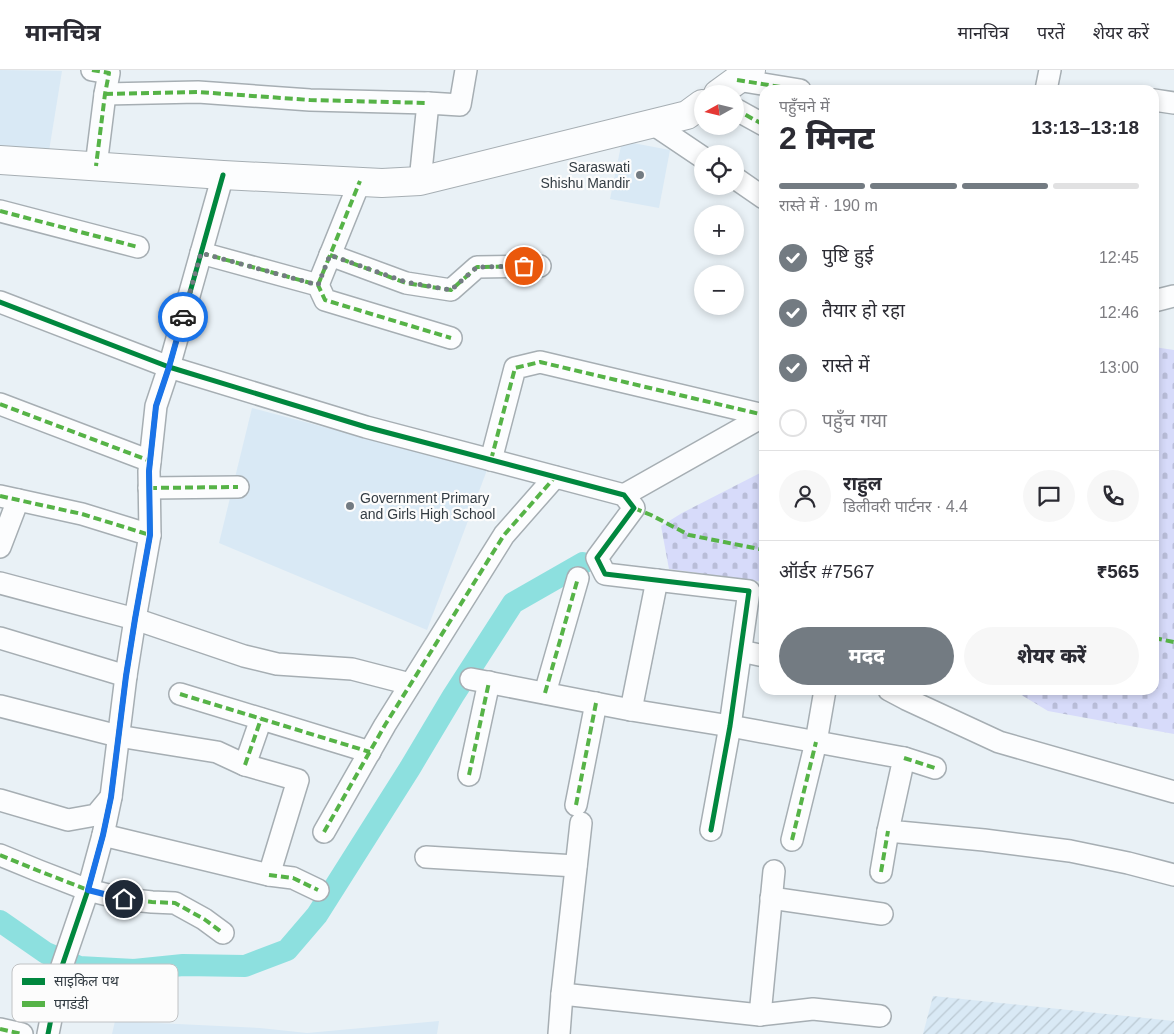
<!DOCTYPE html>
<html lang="hi">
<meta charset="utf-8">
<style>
body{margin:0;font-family:Arial,"Noto Sans Devanagari",sans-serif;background:#f7f7f7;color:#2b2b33;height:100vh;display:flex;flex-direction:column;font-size:19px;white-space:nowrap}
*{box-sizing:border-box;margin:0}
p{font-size:16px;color:#7c7c81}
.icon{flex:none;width:28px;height:28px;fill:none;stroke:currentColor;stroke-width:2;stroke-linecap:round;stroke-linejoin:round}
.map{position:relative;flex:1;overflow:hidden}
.details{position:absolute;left:759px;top:15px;width:400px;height:610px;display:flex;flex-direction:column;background:#fff;border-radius:15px;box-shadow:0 2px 8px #0003}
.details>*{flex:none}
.needle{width:32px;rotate:262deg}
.tools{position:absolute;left:694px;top:15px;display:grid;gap:10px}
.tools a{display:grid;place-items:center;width:50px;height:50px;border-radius:50%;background:#fff;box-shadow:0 2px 8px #0003;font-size:25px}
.pin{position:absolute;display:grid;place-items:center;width:42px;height:42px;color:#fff;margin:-21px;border:2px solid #fff;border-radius:50%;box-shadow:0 1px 5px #0007}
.courier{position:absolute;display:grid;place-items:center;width:50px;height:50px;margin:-25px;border:4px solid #1a73e8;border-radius:50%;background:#fff;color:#222;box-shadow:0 1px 6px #0007}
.head em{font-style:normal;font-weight:800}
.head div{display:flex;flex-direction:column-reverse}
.head{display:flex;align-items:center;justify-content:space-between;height:85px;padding:0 20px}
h1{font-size:32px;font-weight:800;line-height:38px}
.bar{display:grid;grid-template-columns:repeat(4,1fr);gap:8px 5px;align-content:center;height:60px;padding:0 20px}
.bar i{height:6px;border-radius:4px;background:#e1e1e2}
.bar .on{background:#737b82}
.bar p{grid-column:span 4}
.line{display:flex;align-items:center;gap:12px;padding:0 20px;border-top:1px solid #e1e1e2}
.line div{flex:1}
.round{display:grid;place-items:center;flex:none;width:52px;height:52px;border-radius:26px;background:#f7f7f7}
ol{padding:0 20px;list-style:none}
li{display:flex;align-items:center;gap:15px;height:55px}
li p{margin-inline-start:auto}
li .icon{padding:5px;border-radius:50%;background:#737b82;color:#fff;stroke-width:4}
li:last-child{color:#7c7c81}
li i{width:28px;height:28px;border:2px solid #e1e1e2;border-radius:50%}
.primary-button{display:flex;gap:10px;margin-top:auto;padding:10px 20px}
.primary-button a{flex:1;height:58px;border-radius:30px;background:#737b82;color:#fff;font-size:20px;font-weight:800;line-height:58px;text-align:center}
.primary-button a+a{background:#f7f7f7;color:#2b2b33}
header{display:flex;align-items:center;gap:30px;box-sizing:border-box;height:70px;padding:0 25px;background:#fff;border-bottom:1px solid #e1e1e2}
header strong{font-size:24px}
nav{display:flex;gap:28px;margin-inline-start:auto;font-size:18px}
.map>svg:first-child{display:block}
</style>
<header>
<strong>मानचित्र</strong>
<nav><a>मानचित्र</a><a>परतें</a><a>शेयर करें</a></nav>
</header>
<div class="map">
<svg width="1174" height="964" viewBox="0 0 1174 964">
<defs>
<pattern id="industrial-furrows" width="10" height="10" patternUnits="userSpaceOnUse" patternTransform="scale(1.25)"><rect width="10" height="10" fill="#d9e9f5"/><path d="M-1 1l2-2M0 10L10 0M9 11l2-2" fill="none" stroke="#bbc9d3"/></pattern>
<pattern id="cemetery-stones" width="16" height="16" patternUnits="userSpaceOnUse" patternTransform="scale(1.25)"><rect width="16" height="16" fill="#d7dbfa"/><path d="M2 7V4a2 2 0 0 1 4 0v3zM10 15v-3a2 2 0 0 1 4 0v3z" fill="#b9bdd8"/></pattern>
</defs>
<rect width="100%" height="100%" fill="#e9f1f6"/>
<g fill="#d9e9f5">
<polygon points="0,0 62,1 49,81 0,77"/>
<polygon points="622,71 670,80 659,138 610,129"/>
<polygon points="252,338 487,400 427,560 219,473"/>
<polygon points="115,951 260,958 307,963 439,951 437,964 112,964"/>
</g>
<polygon fill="url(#industrial-furrows)" points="933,926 1174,951 1174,964 923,964"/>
<g fill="url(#cemetery-stones)">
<polygon points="1154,277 1174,280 1174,664 1048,641 1013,620 1154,620"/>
<polygon points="764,401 764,512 669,499 661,456 682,443"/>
</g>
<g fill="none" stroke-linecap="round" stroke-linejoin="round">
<polyline stroke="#8de0df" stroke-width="22" points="0,851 46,883 79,897 134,900 183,895 245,896 287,880 317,845 410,698 453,626 513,533 583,493"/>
<g stroke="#a6aeb3" stroke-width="24">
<g id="street">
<polyline points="92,0 109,3 105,24 96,96"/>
<polyline points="737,10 800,20"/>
<polyline points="1046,20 1050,0"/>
<polyline points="105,24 198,22 310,30 428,33"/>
<polyline points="1154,30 1174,33"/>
<polyline points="735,39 764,55"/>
<polyline points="653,54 702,87"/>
<polyline points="735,108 764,128"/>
<polyline points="420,111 428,33 460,35 466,0"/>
<polyline points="0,141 138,177"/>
<polyline points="201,183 318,215 325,230 451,268"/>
<polyline points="330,185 406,213 451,220 477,197 540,196"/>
<polyline points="318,215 360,111"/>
<polyline points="1154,231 1174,226"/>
<polyline points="0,232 169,297 366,357 624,425 634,438 597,488 605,504 749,521 730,656 711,760"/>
<polyline points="0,334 150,391"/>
<polyline points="491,390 515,298 540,292 764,345"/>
<polyline points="149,418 238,417"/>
<polyline points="624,425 764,346"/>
<polyline points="0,426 82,444 150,465"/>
<polyline points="0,477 18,430"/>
<polyline points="0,513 135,549 244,586 277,594 352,599 410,614"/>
<polyline points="0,568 126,606"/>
<polyline points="741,581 764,586"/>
<polyline points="471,609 631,640 730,656 904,688 888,761 984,770 1070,781 1128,793 1174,805"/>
<polyline points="889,620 906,629 999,672 1174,722"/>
<polyline points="545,623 578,508"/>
<polyline points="180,624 370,682"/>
<polyline points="0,636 118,666 217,682 245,695 298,710 269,805 103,765"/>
<polyline points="631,640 657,510"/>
<polyline points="904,688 935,698"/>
<polyline points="245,695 261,649"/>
<polyline points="469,705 489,612"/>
<polyline points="0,730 68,750 96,745 111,727"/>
<polyline points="576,735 596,633"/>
<polyline points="324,762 385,655 504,465 555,407"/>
<polyline points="792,770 816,672 825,620"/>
<polyline points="0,785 39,801 88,820 124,829 152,832 175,833 204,849 223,863"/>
<polyline points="426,787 576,796"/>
<polyline points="881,802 888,761"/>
<polyline points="269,805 293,808 318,820"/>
<polyline points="771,828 882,844"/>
<polyline points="562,924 760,945 813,939 880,946"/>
<polyline points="760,945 774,801"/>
<polyline points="0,959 22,964"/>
<polyline points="48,964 61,899 88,820 103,765 111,727 126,606 135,549 150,465 149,401 156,336 169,297 223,105"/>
<polyline points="559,964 562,924 581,753"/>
</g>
</g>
<g stroke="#a6aeb3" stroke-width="30">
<g id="secondary">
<polyline points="718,24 751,0"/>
<polyline points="0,90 223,105 382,113 420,111 687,45 702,34"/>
</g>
</g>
<use href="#street" stroke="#fcfdfe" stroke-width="21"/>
<use href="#secondary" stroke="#fcfdfe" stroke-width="28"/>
<g stroke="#56b347" stroke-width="4" stroke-dasharray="8 4" stroke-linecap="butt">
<polyline points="92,0 109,3 105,24 96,96"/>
<polyline points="737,10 800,20"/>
<polyline points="105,24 198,22 310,30 428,33"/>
<polyline points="735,39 764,55"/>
<polyline points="0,141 138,177"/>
<polyline points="201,183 318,215 325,230 451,268"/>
<polyline points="330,185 406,213 451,220 477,197 540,196"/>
<polyline points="318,215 360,111"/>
<polyline points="0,334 150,391"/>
<polyline points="491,390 515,298 540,292 764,345"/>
<polyline points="149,418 238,417"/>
<polyline points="0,426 82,444 150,465"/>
<polyline points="634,438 651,445 689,465 764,480"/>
<polyline points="1154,568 1174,572"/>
<polyline points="545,623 578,508"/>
<polyline points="180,624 370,682"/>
<polyline points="904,688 935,698"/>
<polyline points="245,695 261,649"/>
<polyline points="469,705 489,612"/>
<polyline points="576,735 596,633"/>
<polyline points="324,762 385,655 504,465 555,407"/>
<polyline points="792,770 816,672"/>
<polyline points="0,785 39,801 88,820 124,829 152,832 175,833 204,849 223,863"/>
<polyline points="881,802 888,761"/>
<polyline points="269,805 293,808 318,820"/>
<polyline points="0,959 22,964"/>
</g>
<g stroke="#fcfcfc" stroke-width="8">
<g id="cycleway">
<polyline points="0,232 169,297 366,357 624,425 634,438 597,488 605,504 749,521 730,656 711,760"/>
<polyline points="48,964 61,899 88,820 103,765 111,727 126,606 135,549 150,465 149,401 156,336 169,297 223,105"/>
</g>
</g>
<use href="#cycleway" stroke="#00873e" stroke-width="5"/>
</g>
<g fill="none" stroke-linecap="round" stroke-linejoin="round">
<polyline stroke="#737b82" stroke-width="5" stroke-dasharray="0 9" points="183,247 201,183 318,215 330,185 406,212 451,220 477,197 524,196"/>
<polyline stroke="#1a73e8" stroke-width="6" points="124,829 88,820 103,765 111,727 126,606 135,549 150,465 149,401 156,336 169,297 183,247"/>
</g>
<g fill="#737b82" stroke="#fcfcfc" stroke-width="2">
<circle cx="640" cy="105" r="5"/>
<circle cx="350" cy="436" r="5"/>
</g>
<g text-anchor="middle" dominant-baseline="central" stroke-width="4.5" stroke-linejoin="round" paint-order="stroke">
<g font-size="14" fill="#333c43" stroke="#fcfcfc" text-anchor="end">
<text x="630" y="97">Saraswati<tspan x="630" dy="16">Shishu Mandir</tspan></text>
<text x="360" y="428" text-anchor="start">Government Primary<tspan x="360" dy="16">and Girls High School</tspan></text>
</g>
</g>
<rect x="12" y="894" width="166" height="58" rx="8" fill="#fcfcfc" stroke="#c0c2c4" stroke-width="1"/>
<rect x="22" y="908" width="23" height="7" fill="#00873e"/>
<rect x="22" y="931" width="23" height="6" fill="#56b347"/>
<g font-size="14" fill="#333c43">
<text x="54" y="916">साइकिल पथ</text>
<text x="54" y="939">पगडंडी</text>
</g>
</svg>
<div class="tools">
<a><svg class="needle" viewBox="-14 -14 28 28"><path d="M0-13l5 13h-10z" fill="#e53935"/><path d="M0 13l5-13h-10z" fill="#7c7c81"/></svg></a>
<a><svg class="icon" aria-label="locate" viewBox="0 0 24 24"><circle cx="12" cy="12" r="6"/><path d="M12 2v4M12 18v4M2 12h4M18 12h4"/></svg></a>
<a>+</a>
<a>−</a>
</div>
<div class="pin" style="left:524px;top:196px;background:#ea580c"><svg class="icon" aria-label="bag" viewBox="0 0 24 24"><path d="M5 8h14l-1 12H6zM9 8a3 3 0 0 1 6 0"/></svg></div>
<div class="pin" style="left:124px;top:829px;background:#1f2937"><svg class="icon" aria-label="home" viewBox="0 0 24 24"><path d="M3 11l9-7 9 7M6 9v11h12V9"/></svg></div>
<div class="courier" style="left:183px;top:247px"><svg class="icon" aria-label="car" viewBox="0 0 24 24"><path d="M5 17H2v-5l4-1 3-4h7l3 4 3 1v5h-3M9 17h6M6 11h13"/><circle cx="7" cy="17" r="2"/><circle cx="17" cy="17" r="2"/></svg></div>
<section class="details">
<div class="head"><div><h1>2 मिनट</h1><p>पहुँचने में</p></div><em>13:13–13:18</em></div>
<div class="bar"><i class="on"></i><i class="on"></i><i class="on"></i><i></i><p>रास्ते में · 190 m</p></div>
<ol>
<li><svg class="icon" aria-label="check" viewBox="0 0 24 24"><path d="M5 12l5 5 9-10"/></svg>पुष्टि हुई<p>12:45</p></li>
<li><svg class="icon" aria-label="check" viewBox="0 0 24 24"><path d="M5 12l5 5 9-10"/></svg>तैयार हो रहा<p>12:46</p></li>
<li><svg class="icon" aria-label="check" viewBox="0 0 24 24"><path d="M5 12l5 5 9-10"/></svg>रास्ते में<p>13:00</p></li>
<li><i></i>पहुँच गया</li>
</ol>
<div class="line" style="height:90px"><a class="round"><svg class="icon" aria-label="person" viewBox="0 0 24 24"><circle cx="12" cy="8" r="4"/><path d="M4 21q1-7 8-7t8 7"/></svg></a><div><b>राहुल</b><p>डिलीवरी पार्टनर · 4.4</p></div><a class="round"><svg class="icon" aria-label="chat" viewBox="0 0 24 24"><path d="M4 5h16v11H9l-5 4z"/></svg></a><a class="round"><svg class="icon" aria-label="phone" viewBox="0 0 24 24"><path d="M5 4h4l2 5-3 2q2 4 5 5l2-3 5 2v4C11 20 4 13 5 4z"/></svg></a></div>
<div class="line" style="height:65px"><div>ऑर्डर #7567</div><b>₹565</b></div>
<div class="primary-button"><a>मदद</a><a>शेयर करें</a></div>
</section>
</div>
